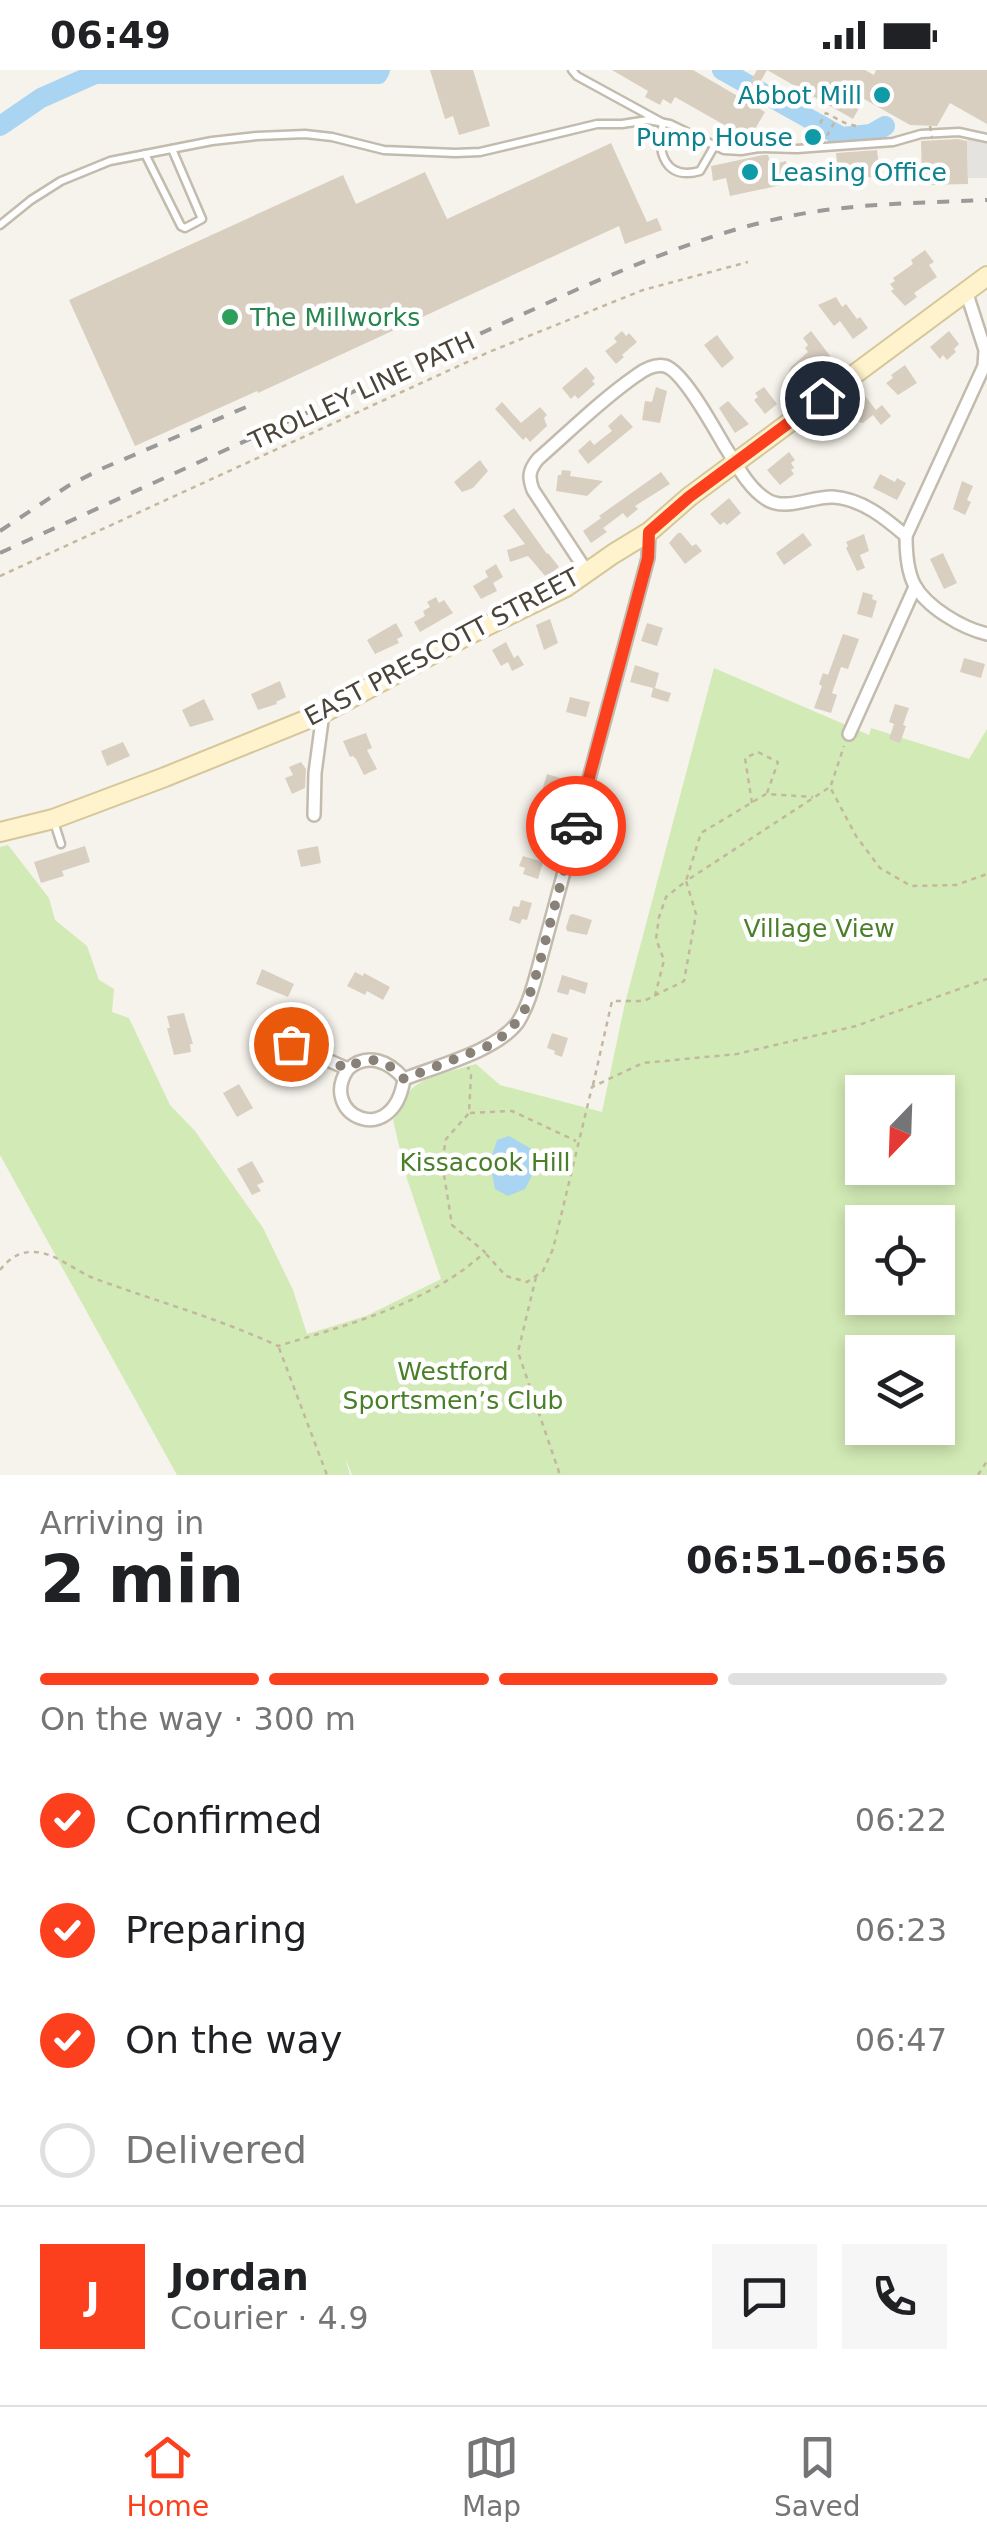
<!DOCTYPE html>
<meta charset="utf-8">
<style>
body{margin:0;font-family:"DejaVu Sans",sans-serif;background:#f6f6f6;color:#202124;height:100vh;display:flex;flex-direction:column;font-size:38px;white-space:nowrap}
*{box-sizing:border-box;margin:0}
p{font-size:32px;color:#757577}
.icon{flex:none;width:55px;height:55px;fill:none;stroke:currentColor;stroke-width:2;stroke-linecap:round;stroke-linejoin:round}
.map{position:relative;height:1405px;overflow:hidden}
.drawer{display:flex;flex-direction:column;background:#fff;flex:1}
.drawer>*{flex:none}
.needle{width:65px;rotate:203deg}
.controls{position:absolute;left:845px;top:1005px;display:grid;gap:20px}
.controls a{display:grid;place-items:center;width:110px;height:110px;border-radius:0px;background:#fff;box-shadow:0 5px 15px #0003;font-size:50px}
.pin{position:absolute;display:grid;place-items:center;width:85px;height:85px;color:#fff;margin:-42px;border:5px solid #fff;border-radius:50%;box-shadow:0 2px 10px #0007}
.courier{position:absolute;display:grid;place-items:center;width:100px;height:100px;margin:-50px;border:8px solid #fc3f1d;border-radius:50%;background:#fff;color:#222;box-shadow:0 2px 12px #0007}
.summary em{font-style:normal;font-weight:700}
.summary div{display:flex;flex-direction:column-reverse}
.summary{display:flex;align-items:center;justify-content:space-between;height:170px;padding:0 40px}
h1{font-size:65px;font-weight:700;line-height:75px}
.bar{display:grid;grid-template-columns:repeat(4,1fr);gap:15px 10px;align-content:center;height:120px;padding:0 40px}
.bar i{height:12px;border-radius:8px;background:#e0e0e0}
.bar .selected{background:#fc3f1d}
.bar p{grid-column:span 4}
.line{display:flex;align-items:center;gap:25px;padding:0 40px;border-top:2px solid #e0e0e0}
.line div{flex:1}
.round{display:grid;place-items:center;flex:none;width:105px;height:105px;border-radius:0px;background:#f6f6f6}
ol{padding:0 40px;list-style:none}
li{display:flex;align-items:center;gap:30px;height:110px}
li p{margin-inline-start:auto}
li .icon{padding:10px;border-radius:50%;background:#fc3f1d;color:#fff;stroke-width:4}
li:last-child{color:#757577}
li i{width:55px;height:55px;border:5px solid #e0e0e0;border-radius:50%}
.status{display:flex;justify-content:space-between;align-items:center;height:70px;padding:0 50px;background:#fff;direction:ltr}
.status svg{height:28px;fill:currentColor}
.tabs{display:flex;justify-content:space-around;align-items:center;height:140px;border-top:2px solid #e0e0e0;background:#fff;font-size:28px;color:#757577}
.tabs a{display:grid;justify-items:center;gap:5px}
.tabs .selected{color:#fc3f1d}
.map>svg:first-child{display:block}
</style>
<div class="status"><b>06:49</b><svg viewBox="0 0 49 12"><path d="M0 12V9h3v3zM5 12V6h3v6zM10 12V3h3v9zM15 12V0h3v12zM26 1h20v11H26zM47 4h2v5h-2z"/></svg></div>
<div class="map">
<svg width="987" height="1405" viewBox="0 0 987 1405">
<rect width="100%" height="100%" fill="#f6f3ec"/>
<path fill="#d2eab5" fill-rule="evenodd" d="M 714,598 L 869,665 L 871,658 L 969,689 L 987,659 L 987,1405 L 352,1405 L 345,1387 L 350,1405 L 177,1405 L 0,1085 L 0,777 L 8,775 L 49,828 L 55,850 L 87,876 L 99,910 L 114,919 L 112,942 L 129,948 L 170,1035 L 195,1061 L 263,1158 L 293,1220 L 307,1264 L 366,1246 L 441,1209 L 407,1109 L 393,1050 C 402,1041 403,1033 409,1022 C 418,1008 459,999 476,994 L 500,1015 L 602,1042 L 625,933 ZM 862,1022 L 938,1022 L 938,1098 L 862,1098 ZM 862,1152 L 938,1152 L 938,1228 L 862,1228 ZM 862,1282 L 938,1282 L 938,1358 L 862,1358 Z"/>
<polygon fill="#e5e3e0" points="967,67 987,71 987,108 968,108"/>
<polygon fill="#a9d4f2" points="509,1066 533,1080 536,1098 525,1119 508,1126 495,1119 490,1092 497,1070"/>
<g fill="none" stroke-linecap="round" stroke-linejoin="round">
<g stroke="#a9d4f2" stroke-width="20">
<polyline points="722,0 842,67 871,64 885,56"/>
<polyline points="0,56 41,28 95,4 378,4 380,0"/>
</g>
</g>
<g fill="#d8cfc1">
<polygon points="430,0 473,0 490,56 459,65 453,46 445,49"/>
<polygon points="612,0 693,0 741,28 757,0 865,0 874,5 876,0 987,0 987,54 950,33 937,56 910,55 864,29 853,49 767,0 749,32 765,42 749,69 675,27 671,34 663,29 660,35 645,27 648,21"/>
<polygon points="958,69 967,71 968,114 922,115 921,71"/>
<polygon points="611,73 647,152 657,148 662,160 625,174 619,156 258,323 257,321 135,376 69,230 343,105 356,134 425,102 447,149"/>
<polygon points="877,80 880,106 839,111 836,83"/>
<polygon points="763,85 768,85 771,95 786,91 791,113 730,126 726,108 713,111 711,96"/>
<polygon points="925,180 934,192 929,195 937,207 914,223 917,227 905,236 891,221 894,219 890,214 895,211 893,208 913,194 911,190"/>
<polygon points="836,227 842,237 846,234 857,249 860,247 868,258 853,269 840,251 834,256 818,235"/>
<polygon points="622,261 626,266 629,263 637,272 622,285 624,287 616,294 605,281 617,272 614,268"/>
<polygon points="811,261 834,291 823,299 821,296 806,308 809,312 802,318 799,314 796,317 787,306 791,297 808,282 805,278 808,275 803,268"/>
<polygon points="949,261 959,274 954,279 956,282 947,290 943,285 940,289 930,277"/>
<polygon points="717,265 734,288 722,298 704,275"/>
<polygon points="905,295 917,313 898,325 886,313 893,308 891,305"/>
<polygon points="586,297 595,308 592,311 595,314 578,329 575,325 571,329 562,318"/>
<polygon points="656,317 667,321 660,353 642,350 645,331 652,332"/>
<polygon points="764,317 777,334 765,344 754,330 758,327 755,323"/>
<polygon points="865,326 876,340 882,335 891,346 881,355 873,345 863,353 858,352 851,342 855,339 852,336"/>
<polygon points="728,331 749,354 735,363 719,338"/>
<polygon points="502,332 521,353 540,337 547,345 544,348 547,356 530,372 526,367 523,370 495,339"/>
<polygon points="621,344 633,357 588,394 578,381 590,370 594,375 612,361 608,356"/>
<polygon points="789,382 795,390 791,393 794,398 791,400 794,404 780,415 767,400"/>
<polygon points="480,390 488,401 473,418 462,422 454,412"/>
<polygon points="562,400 571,401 570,406 603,411 587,426 556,421 558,405 561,405"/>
<polygon points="661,402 670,414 635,436 638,439 627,448 623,443 603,458 607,462 591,473 583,461 601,448 599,446"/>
<polygon points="880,404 895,412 897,408 906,413 897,430 873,418"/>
<polygon points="962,411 973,416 967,430 971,432 965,445 953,439"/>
<polygon points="729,428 741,443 727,455 724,452 720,455 710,444"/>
<polygon points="514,438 547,484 548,483 559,497 546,507 528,486 510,492 507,480 525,474 503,446"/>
<polygon points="678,463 681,463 692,476 696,474 702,481 685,494 669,473"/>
<polygon points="803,463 812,475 784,495 776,483"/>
<polygon points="864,464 869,481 860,485 865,498 857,501 846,478 848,476 846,472"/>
<polygon points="943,483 957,513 944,519 930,489"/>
<polygon points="496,494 503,507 493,513 497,521 481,529 473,516 488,507 485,501"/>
<polygon points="863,522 873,525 872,529 877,531 872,548 857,544"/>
<polygon points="436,527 439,533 444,530 453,543 420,562 414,552 425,546 423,541 430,537 427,532"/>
<polygon points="550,549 558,573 544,580 536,555"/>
<polygon points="396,553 403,566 397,569 399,573 375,584 367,570"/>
<polygon points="647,553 663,558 657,576 641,571"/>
<polygon points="843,564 859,569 848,599 841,597 832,623 837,625 831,643 814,638 822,616 819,614 823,603 828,605"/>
<polygon points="506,572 514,588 518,585 524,595 512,601 508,592 501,596 492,580"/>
<polygon points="964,588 985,594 981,608 960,602"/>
<polygon points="635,595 659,603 655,618 671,623 668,632 651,627 653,618 630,612"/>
<polygon points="280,611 286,627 276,632 277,634 258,640 251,624"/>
<polygon points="570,627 590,632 586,647 566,642"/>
<polygon points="204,629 214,650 190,657 182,640"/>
<polygon points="895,634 909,638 903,655 906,656 900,673 889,669 894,654 889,652"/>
<polygon points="366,663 372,678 367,680 377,699 364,705 356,689 353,686 350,687 343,671"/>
<polygon points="123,672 130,686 107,696 101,681"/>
<polygon points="301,692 306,699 305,718 292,724 285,708 293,705 289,697"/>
<polygon points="547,704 564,709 563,713 577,718 575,726 561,722 559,726 551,749 554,750 552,755 557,756 555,765 550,763 545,769 538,767 546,735 544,734 547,723 542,721"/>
<polygon points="85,776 90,792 62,801 64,806 41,813 34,792"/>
<polygon points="318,776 321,793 301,797 297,780"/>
<polygon points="523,786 543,792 538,809 523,804 525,798 519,796"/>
<polygon points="521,830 532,833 527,850 522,849 520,854 509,850 513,836 519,837"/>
<polygon points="573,844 592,850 587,865 567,861 566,858 570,845"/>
<polygon points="262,899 294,914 288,927 256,914"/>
<polygon points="355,902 363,906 364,903 390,917 383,930 367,921 365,925 347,916"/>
<polygon points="562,905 588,913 585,924 570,919 568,925 557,922"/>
<polygon points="184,943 193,974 190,974 191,982 174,985 167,958 170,958 167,946"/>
<polygon points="552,963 568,968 562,987 554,984 555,981 547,978"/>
<polygon points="239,1014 253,1038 237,1047 223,1023"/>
<polygon points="252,1091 264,1112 257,1115 261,1121 252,1125 237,1099"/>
</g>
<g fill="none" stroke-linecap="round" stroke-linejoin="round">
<g stroke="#c2bbae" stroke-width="11">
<g id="service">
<path d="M 572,0 L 577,6 L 663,53 C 656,82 665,111 700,101 L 715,75"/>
<polyline points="145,84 181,156 185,158 202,149 172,79"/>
<polyline points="0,155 31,130 61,111 110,91 212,71 257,66 305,64 332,67 384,80 455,83 480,82 597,54 622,54 648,50 670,54 724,80 741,81 759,78 797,79 893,72 921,64 959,62 987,68"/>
<polyline points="54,752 61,774"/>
</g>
</g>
<g stroke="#c2bbae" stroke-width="16">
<g id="minor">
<path d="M 966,221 L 985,280 L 984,296 L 906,466 C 906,481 907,500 914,514 C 926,537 962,558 987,564"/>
<path d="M 587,502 L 533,420 C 528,407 529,400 538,389 C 570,361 602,329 637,305 C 645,299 656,294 665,296 C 683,301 714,358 724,375 C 735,392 748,418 766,429 C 785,442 812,426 833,427 C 862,429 885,448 906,466"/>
<polyline points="849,664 915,517"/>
<polyline points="314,745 315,703 323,643"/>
<path d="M 291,974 L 348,999 C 317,1044 393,1081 404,1009 C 437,996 497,981 518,952 C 528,936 533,917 538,899 L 648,488 L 649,462"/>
<path d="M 348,999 C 367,982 389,991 404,1009"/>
</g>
</g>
<g stroke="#d6c79b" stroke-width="22">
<polyline id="secondary" points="0,762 53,749 165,707 323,643 466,566 566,517 613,484 649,462 689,427 987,206"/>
</g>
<g stroke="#c4b79f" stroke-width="2.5" stroke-dasharray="5 5" stroke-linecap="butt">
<polyline points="815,62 826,43 845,53 856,56"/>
<polyline points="827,66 835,51"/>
<polyline points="0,506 489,282 643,220 748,192"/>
<polyline points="831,715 844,676"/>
<polyline points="752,733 745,688 758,682 778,692 767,723"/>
<polyline points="655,926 664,890 656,869 659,847 666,827 686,811 701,763 766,724 813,727"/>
<polyline points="593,1015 612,931 644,931 684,911 696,844 686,811 830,717 856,766 880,798 911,816 956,815 987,804"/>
<polyline points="470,1043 512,1041 576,1071"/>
<polyline points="486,1184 506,1206 527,1212 543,1201 553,1179 592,1017 643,993 737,984 856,956 987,909"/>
<path d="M 0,1200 C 9,1189 18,1182 32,1182 C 54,1181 76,1202 96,1209 C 158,1232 218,1248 278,1276 C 348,1255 430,1233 485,1182 L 452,1155 L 442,1092 L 446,1069 L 469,1043 L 471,1005 L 468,997"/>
<polyline points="536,1207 518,1282 560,1405"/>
<polyline points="279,1278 327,1405"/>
<polyline points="978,1405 987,1391"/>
</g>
<use href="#service" stroke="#fff" stroke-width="6"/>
<use href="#minor" stroke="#fff" stroke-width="11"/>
<use href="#secondary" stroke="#fff3cd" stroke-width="18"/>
<g stroke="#9a9a9a" stroke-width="4" stroke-dasharray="12 12" stroke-linecap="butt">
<polyline points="0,461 68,416 101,399 251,335"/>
<path d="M 0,483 L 578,219 C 644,191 711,163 781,148 C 848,133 919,133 987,130"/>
</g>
<polyline stroke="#c4b79f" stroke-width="2.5" stroke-dasharray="5 5" stroke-linecap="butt" points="930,56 932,67"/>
</g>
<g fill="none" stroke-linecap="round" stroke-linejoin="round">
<path stroke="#878178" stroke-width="10" stroke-dasharray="0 18" d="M 291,974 L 348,999 C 367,982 389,991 404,1009 L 488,976 L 510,961 L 525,939 L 538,899 L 576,756"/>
<polyline stroke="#fc3f1d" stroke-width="12" points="576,756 648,488 649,462 689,427 822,328"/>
</g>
<g fill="#0f9aa8" stroke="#fff" stroke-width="4">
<circle cx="882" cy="25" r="10"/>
<circle cx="813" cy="67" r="10"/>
<circle cx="750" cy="102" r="10"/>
</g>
<circle fill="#2e9e5b" stroke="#fff" stroke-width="4" cx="230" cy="247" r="10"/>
<g text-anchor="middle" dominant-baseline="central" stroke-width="9" stroke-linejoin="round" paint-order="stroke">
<g font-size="25" fill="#0d838f" stroke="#fff" text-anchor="end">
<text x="862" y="25">Abbot Mill</text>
<text x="793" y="67">Pump House</text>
<text x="770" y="102" text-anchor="start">Leasing Office</text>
</g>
<g font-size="25" fill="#27864d" stroke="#fff" text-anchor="start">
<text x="250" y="247">The Millworks</text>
</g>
<g font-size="25" fill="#4b4439" stroke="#fff">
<text transform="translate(362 321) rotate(-25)">TROLLEY LINE PATH</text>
<text transform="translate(442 577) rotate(-28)">EAST PRESCOTT STREET</text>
</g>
<g font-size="25" fill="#4a7f2a" stroke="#fff">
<text x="819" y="858">Village View</text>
<text x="485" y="1092">Kissacook Hill</text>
<text x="453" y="1301">Westford<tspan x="453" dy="29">Sportsmen’s Club</tspan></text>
</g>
</g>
</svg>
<div class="controls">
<a><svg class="needle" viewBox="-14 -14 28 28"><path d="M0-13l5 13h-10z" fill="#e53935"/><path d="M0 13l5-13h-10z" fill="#757577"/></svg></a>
<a><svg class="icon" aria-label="locate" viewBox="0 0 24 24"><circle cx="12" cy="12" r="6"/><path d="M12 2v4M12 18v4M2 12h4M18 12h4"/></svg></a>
<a><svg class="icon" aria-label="layers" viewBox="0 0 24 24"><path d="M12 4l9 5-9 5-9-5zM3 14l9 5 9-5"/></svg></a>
</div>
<div class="pin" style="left:291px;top:974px;background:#ea580c"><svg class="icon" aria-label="bag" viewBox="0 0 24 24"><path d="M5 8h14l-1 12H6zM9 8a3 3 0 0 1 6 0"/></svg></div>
<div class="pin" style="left:822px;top:328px;background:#1f2937"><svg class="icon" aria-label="home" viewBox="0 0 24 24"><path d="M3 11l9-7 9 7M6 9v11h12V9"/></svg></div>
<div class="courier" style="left:576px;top:756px"><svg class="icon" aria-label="car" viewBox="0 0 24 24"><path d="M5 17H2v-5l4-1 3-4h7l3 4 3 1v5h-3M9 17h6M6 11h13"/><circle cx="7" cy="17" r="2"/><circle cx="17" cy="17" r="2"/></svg></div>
</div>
<section class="drawer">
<div class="summary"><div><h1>2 min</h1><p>Arriving in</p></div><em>06:51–06:56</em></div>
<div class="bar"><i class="selected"></i><i class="selected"></i><i class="selected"></i><i></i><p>On the way · 300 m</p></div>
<ol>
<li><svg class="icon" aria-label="check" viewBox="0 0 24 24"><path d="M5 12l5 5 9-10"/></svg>Confirmed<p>06:22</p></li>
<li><svg class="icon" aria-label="check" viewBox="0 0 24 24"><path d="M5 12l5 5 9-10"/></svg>Preparing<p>06:23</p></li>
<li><svg class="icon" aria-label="check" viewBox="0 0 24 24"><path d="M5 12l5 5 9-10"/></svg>On the way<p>06:47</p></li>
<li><i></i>Delivered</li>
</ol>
<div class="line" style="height:180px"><b class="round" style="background:#fc3f1d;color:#fff">J</b><div><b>Jordan</b><p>Courier · 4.9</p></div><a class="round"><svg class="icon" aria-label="chat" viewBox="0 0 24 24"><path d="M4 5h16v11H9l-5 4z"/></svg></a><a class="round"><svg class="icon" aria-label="phone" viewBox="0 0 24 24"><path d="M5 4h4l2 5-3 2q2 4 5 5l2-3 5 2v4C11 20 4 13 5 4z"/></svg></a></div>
</section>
<nav class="tabs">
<a class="selected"><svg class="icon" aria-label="home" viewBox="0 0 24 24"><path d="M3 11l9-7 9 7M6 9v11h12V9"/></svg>Home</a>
<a><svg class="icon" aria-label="map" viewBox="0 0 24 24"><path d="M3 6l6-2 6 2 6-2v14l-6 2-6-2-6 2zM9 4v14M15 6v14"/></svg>Map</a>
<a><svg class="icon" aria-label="saved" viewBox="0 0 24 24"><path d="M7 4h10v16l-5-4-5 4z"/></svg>Saved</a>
</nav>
